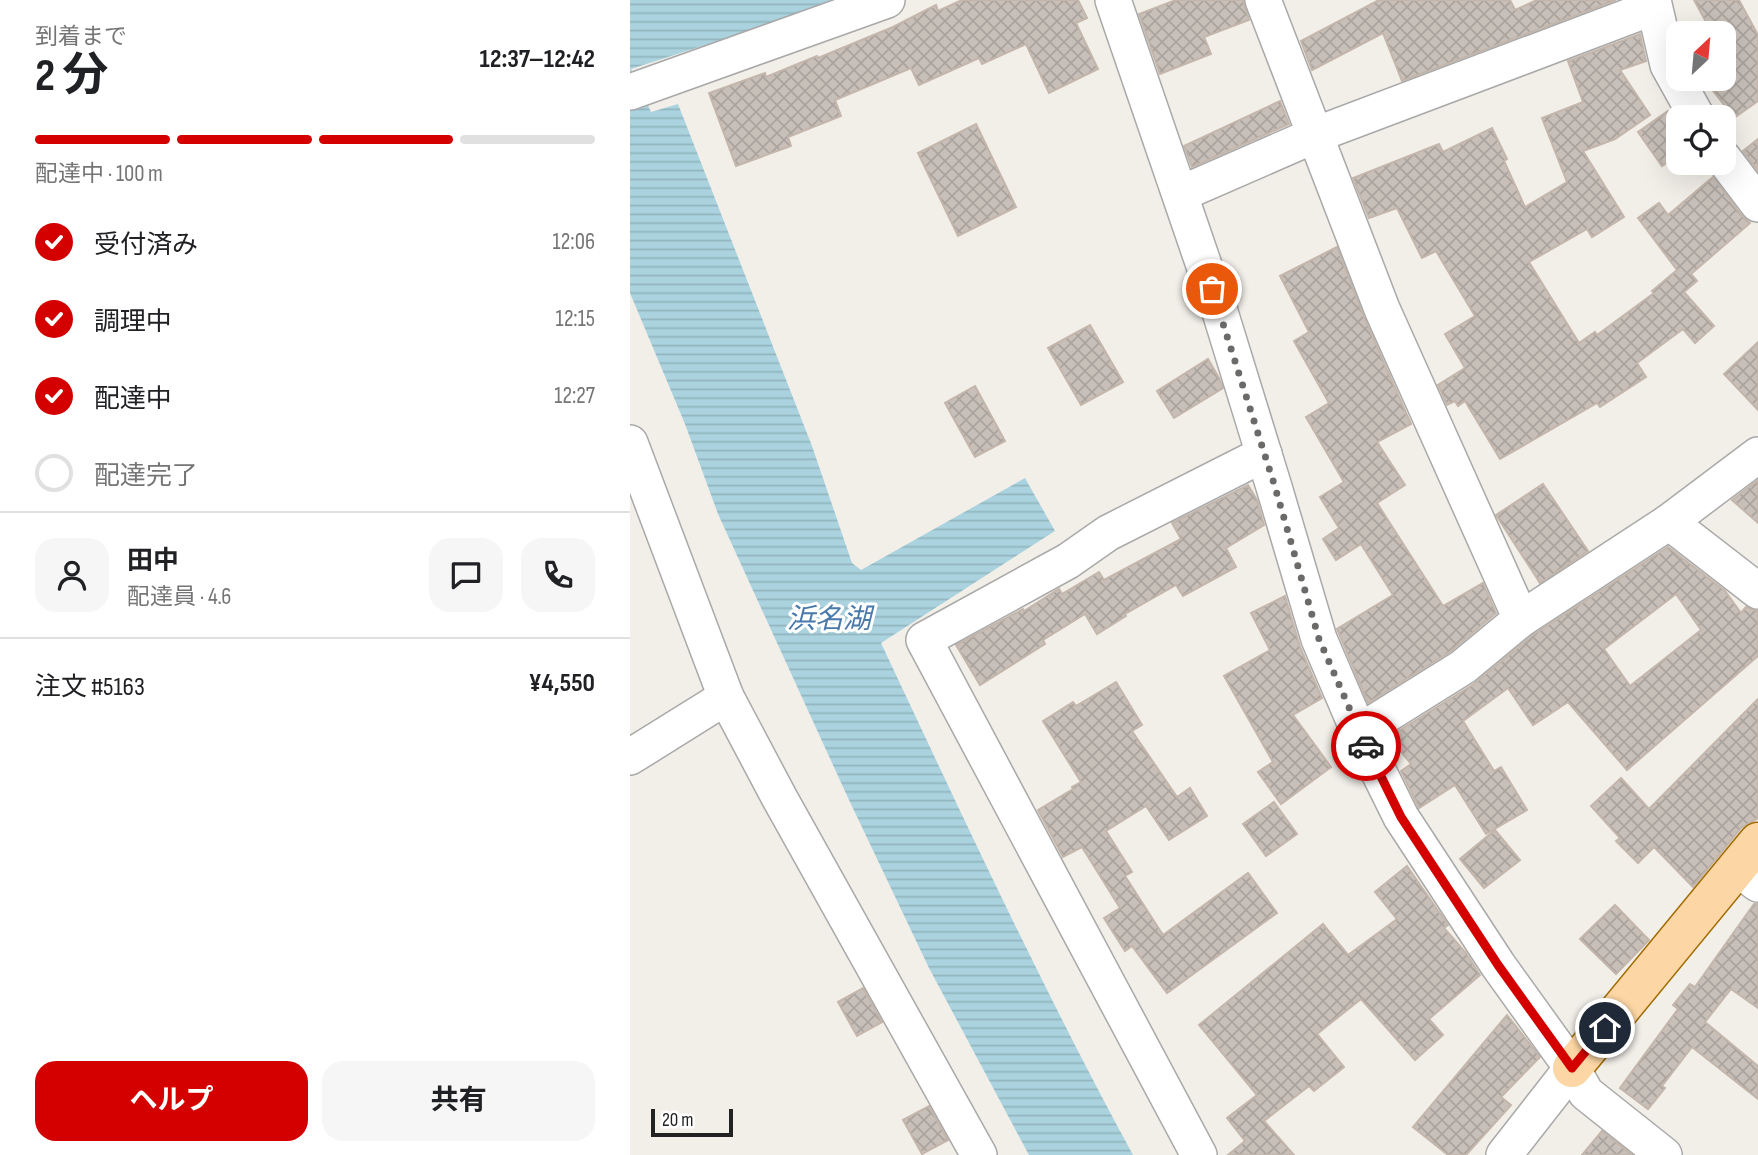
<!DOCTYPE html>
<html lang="ja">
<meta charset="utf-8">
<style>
body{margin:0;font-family:"Sofia Sans Condensed","Noto Sans JP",sans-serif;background:#f6f6f6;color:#202124;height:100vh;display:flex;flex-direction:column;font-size:26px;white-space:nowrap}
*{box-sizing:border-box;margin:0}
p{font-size:23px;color:#757577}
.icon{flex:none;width:38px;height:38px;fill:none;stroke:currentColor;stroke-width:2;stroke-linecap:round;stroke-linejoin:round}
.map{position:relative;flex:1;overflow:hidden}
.drawer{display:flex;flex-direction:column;background:#fff;width:630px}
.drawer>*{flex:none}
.needle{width:46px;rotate:26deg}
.buttons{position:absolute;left:1036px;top:21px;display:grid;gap:14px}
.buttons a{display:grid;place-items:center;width:70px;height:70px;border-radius:14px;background:#fff;box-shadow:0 7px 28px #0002;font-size:35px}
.scale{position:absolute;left:21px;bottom:18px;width:82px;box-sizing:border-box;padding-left:7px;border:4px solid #222;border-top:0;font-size:19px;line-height:24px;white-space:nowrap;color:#222;-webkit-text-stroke:5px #fff;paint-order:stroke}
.pin{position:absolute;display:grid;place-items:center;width:60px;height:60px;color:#fff;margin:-30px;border:4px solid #fff;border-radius:50%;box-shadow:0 2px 7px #0007}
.courier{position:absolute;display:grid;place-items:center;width:70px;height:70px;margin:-35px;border:5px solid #d40000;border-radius:50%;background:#fff;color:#222;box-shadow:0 2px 9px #0007}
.head em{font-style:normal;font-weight:700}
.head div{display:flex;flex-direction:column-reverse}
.head{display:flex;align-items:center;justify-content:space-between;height:119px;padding:0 35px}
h1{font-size:46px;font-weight:700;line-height:52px}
.bar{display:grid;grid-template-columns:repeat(4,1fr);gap:10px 7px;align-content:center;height:84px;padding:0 35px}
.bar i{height:9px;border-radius:5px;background:#e0e0e0}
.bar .active{background:#d40000}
.bar p{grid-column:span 4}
.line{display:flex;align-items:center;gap:18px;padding:0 35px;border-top:2px solid #e0e0e0}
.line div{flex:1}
.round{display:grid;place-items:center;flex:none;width:74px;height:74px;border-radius:21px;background:#f6f6f6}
ol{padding:0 35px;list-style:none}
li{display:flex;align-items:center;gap:21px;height:77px}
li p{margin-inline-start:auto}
li .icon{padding:7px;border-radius:50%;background:#d40000;color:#fff;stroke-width:4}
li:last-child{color:#757577}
li i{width:38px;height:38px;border:4px solid #e0e0e0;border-radius:50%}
.button{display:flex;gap:14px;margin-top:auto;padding:14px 35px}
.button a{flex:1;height:80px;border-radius:21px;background:#d40000;color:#fff;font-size:28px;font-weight:700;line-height:80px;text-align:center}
.button a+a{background:#f6f6f6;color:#202124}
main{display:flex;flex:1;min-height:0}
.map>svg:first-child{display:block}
</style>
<main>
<section class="drawer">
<div class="head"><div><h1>2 分</h1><p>到着まで</p></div><em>12:37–12:42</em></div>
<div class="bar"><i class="active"></i><i class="active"></i><i class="active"></i><i></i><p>配達中 · 100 m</p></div>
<ol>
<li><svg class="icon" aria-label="check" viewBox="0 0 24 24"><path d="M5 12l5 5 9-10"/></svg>受付済み<p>12:06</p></li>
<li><svg class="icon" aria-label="check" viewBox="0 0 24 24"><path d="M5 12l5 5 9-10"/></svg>調理中<p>12:15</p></li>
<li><svg class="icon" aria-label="check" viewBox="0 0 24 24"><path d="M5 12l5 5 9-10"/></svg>配達中<p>12:27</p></li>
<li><i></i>配達完了</li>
</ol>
<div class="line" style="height:126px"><a class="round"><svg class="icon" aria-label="person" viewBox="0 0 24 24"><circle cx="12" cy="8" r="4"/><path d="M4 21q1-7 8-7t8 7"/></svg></a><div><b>田中</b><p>配達員 · 4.6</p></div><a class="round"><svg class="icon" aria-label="chat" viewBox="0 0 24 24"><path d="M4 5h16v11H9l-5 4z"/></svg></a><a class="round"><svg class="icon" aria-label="phone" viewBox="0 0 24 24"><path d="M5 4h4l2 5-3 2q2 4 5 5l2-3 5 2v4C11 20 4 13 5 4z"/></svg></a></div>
<div class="line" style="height:91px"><div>注文 #5163</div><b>¥4,550</b></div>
<div class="button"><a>ヘルプ</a><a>共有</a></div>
</section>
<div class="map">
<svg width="1128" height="1155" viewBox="0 0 1128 1155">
<defs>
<pattern id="water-rules" width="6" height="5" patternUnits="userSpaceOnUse" patternTransform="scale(1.75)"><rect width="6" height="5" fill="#aad3df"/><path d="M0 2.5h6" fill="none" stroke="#92b5bf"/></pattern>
<pattern id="building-cross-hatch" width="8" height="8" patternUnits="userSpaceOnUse" patternTransform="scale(1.75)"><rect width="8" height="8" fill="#c7bfb8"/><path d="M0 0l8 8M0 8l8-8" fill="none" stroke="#aba49e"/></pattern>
</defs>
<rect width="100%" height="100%" fill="#f2efe9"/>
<path fill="url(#water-rules)" d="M 0,0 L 215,0 L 1,69 L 21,112 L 48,104 L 182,446 L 222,563 L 231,570 L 395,478 L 425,531 L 251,643 C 332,815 412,988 503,1155 L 399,1155 L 299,968 L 219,800 L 88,514 L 55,424 L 0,293 Z"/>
<g fill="url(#building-cross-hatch)" stroke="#c4b6ab" stroke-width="2" fill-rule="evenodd">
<polygon points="332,0 448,0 457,18 446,23 468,69 419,93 396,44 352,64 349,58 289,85 281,68 205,100 211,116 158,137 161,146 106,166 79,93 135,73 136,77 187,56 188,58 263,27 306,5 308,11"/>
<polygon points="546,0 613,0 619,20 574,37 581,54 530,74 509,14"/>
<polygon points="749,0 880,0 885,10 907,0 986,0 772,81 753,33 682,70 671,41"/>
<polygon points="1064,0 1109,0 1128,35 1128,101 1104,118 1074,79 1094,79 1094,33 1082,33"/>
<polygon points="1010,34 1016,61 990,70 1020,115 985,139 953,151 994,217 962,237 957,229 899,262 949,343 965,332 967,335 1024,293 1022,291 1047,270 1008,218 1029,203 1038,215 1083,177 1112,216 1120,223 1061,274 1067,281 1054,292 1084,326 1065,343 1053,329 1007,363 1016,377 970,407 967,403 870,459 835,401 828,406 825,401 817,405 808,385 835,368 815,334 845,316 806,251 792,258 767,208 739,218 723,178 809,144 813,152 862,128 877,159 874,161 895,207 937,182 912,118 953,102 938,61"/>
<polygon points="650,101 659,124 562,167 554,146"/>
<polygon points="1038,111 1048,126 1048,155 1032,166 1008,132"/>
<polygon points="346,124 386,207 328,236 288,153"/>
<polygon points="1128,139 1128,171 1113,151"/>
<polygon points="707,247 734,317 781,424 747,442 775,485 747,503 813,606 853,583 866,613 821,651 738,703 707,629 763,595 731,544 706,560 693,539 709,528 690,497 714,482 676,417 699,403 664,341 679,332 650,276"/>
<polygon points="460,325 493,382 451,405 418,348"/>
<polygon points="1128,342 1128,410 1094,374"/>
<polygon points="578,359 589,378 593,388 544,418 527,391"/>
<polygon points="345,386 375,441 345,457 315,403"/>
<polygon points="1128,480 1128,523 1102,500"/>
<polygon points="913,484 958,551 910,583 866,515"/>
<polygon points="618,485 627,500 634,525 596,548 606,567 553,596 546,585 495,614 496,616 467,634 455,614 413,640 415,644 350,685 326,645 393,609 394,611 429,589 432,594 469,572 474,580 551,539 542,523"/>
<path d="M 1038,547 L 1095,591 L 1111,613 L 1116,607 L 1128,611 L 1128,656 L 997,770 L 938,702 L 903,725 L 878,688 L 833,721 L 864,771 L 871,767 L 897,810 L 856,834 L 825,785 L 789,808 L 771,771 L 781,764 L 759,737 L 844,684 L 903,635 ZM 1046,594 L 1071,630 L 1000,686 L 974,649 Z"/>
<polygon points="655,596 670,647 692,698 663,715 701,767 651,804 628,772 643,762 594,676 640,650 621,613"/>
<polygon points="486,682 512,725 502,731 547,797 560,788 577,816 539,840 516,806 476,831 502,872 495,876 533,935 618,873 647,913 537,993 502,946 495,951 474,918 490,908 452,847 433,857 408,810 443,789 442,787 451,782 413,721 443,702 446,706"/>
<polygon points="1128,699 1128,818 1111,828 1063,887 1024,847 1008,863 986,841 990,838 961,806 991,778 1019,809"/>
<polygon points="644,802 667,834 636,856 613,824"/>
<polygon points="865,830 890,860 854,888 830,859"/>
<polygon points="777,866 818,925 814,928 836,953 850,975 799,1019 813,1035 785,1060 731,999 687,1034 714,1067 684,1091 679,1086 634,1121 664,1155 598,1155 615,1141 597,1118 627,1095 569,1025 693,924 718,955 767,919 745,892"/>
<polygon points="1124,904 1128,904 1128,1008 1101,989 1075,1022 1128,1066 1128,1099 1062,1047 1032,1086 1035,1088 1018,1109 990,1088 1048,1009 1043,1005 1060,984 1065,987"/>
<polygon points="985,905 1019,940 986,974 950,939"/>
<polygon points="233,988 252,1022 227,1036 208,1002"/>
<polygon points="877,1015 910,1057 871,1097 881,1105 836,1155 818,1155 783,1127"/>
<polygon points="299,1106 318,1140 292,1154 273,1120"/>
<polygon points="972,1131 1002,1155 952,1155"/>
</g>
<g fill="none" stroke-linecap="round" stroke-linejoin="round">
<g stroke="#a9a9a9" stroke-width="38">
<g id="minor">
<polyline points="483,0 590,312 644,487 689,639 728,730 771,817 868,965 942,1068 956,1093 1034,1155"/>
<polyline points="633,0 752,309 891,619"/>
<polyline points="1023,0 1038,65 1067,117"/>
<polyline points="0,92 257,0"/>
<polyline points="1094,159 1128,204"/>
<polyline points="550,194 685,135 1024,7"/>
<polyline points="0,443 96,697 149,797 349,1155"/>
<polyline points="1039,522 1128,591"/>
<polyline points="728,730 745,722 833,667 891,619 1039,522 1128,455"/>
<polyline points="0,757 96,697"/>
<polyline points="1107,868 1128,884"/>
<polyline points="569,1155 294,640 438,561 478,533 634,454"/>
<polyline points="874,1155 942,1068"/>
</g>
</g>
<g stroke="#a06b00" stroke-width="41">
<polyline id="major" points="942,1068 1128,842"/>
</g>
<use href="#minor" stroke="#fff" stroke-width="35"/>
<use href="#major" stroke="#fcd6a4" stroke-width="38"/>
</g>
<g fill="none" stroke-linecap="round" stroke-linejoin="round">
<polyline stroke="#6b6a68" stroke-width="7" stroke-dasharray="0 12.6" points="582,289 645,487 689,639 736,746"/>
<polyline stroke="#d40000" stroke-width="9" points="736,746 771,817 868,965 942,1068 975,1028"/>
</g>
<g text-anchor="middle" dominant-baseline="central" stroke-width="6" stroke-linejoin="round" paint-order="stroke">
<g font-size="28" font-style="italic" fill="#4a7aab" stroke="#fff">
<text x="199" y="619">浜名湖</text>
</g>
</g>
</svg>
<div class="buttons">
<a><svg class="needle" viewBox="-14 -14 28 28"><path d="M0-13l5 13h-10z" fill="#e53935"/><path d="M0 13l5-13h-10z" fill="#757577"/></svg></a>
<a><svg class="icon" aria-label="locate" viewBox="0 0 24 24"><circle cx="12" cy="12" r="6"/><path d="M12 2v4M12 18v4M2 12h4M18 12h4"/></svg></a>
</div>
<div class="scale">20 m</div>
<div class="pin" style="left:582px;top:289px;background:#ea580c"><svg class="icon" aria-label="bag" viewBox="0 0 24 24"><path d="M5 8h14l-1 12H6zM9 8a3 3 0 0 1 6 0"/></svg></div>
<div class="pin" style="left:975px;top:1028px;background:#1f2937"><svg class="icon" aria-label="home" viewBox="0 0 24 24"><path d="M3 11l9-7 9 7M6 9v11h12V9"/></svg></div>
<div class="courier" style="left:736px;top:746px"><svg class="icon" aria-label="car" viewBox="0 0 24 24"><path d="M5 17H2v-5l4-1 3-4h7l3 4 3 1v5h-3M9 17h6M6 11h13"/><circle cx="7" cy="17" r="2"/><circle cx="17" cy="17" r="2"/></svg></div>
</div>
</main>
